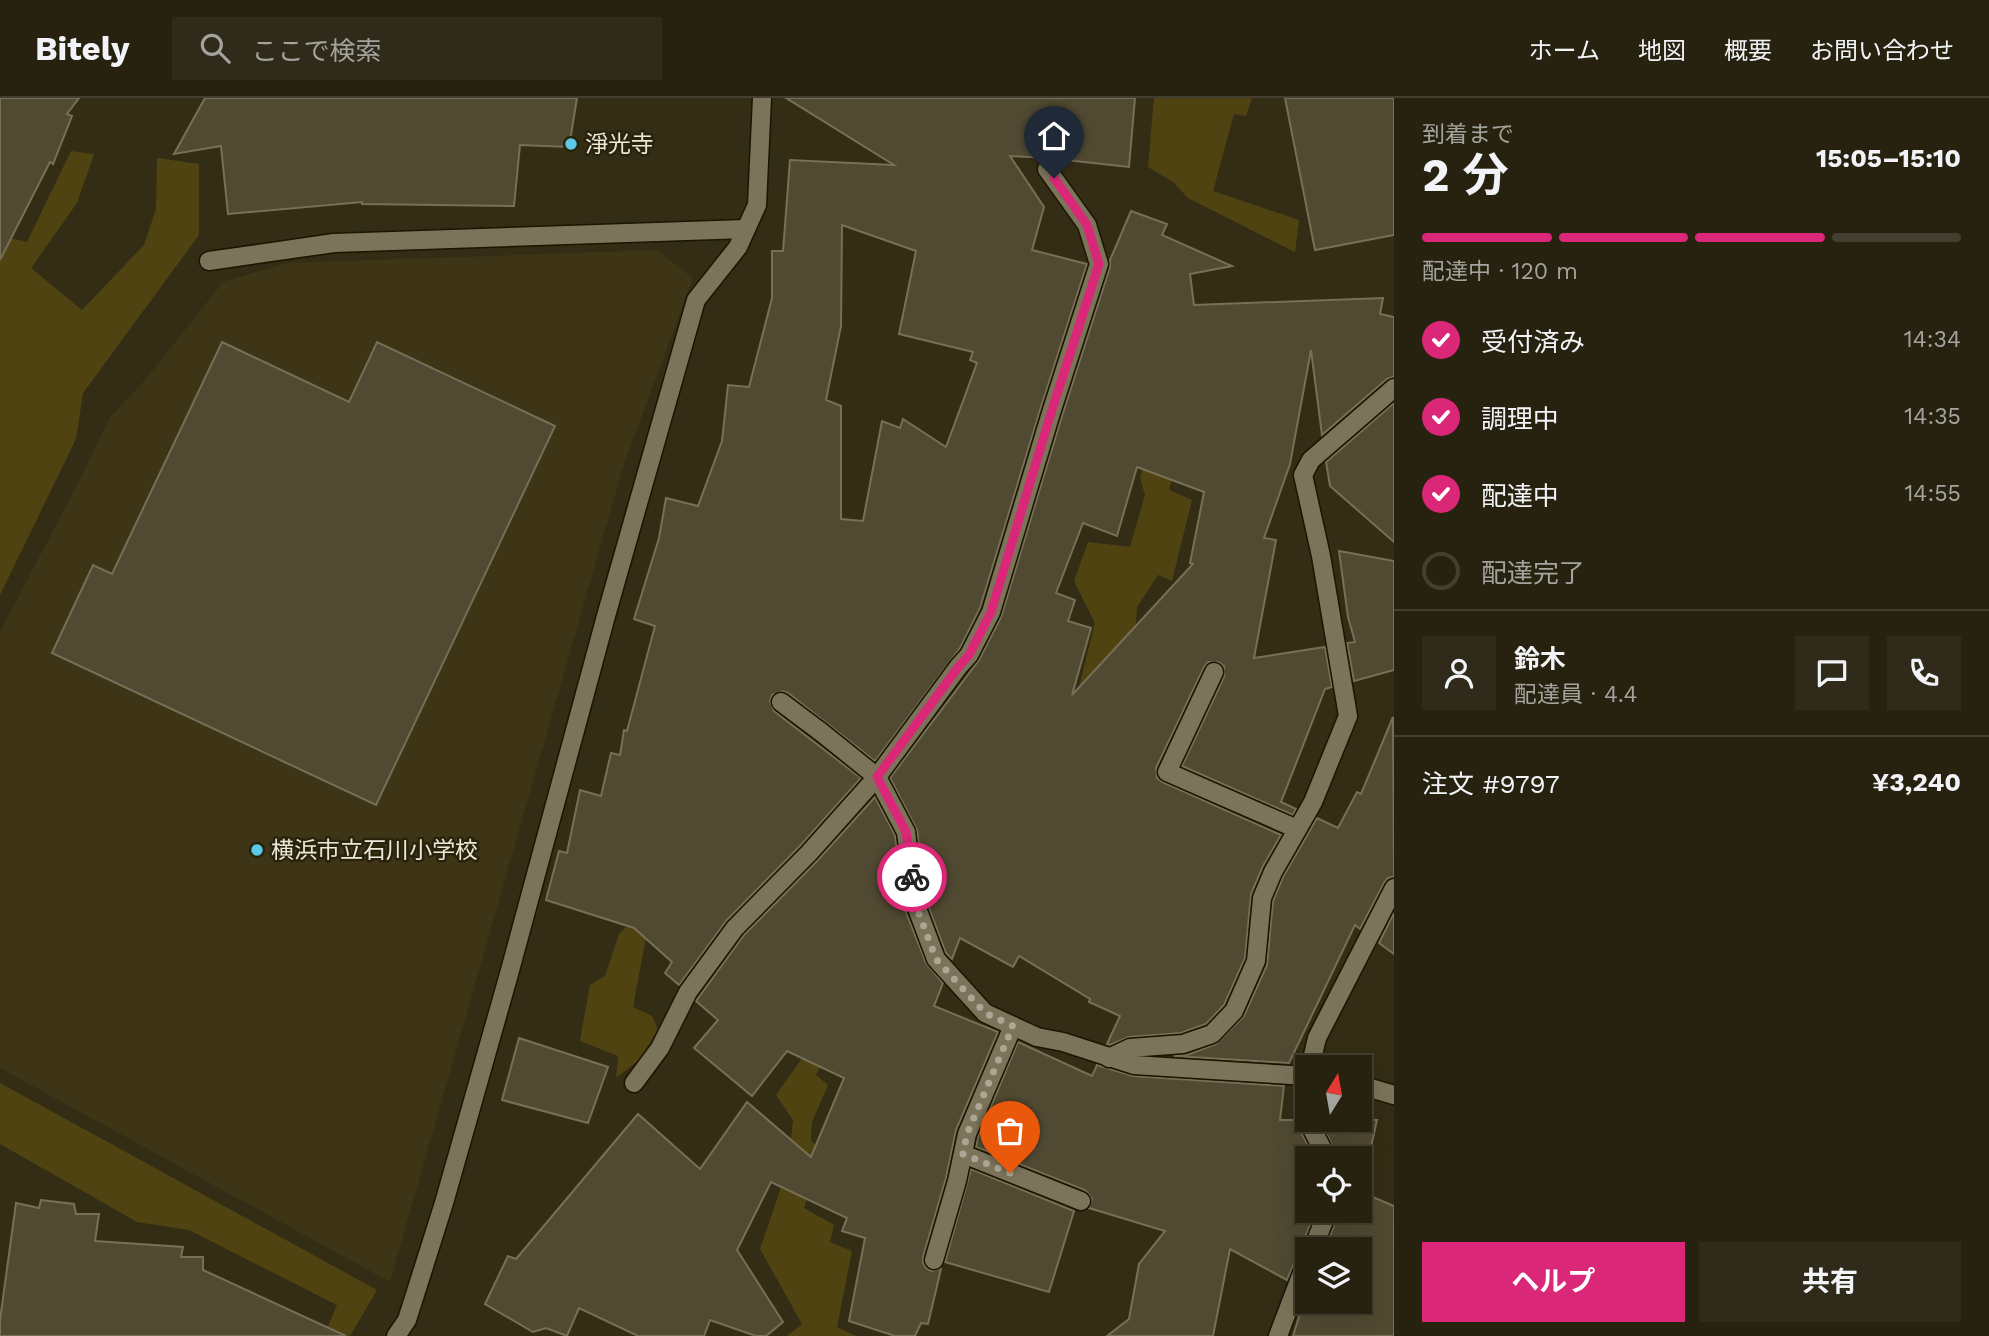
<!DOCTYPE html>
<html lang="ja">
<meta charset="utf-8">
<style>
body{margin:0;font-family:"Work Sans","Noto Sans JP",sans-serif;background:#2f2a19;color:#f1f3f6;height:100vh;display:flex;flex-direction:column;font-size:26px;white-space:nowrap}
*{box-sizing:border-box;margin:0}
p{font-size:23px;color:#a4a49f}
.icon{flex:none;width:38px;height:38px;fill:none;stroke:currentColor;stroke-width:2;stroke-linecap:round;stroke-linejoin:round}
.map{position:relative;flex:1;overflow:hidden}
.details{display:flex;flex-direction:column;background:#272210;width:595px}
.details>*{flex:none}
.needle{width:46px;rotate:11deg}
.controls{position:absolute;left:1295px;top:957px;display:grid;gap:14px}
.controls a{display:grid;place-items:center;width:77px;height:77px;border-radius:0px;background:#272210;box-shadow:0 7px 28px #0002,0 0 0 2px #433f30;font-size:35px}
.pin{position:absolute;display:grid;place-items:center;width:60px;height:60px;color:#fff;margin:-72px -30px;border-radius:50% 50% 50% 0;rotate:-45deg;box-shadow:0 0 7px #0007}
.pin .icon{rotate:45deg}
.courier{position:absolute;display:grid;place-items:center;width:70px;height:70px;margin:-35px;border:5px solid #db2777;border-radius:50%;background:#fff;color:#222;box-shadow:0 2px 9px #0007}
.overview em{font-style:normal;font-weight:700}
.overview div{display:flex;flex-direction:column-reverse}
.overview{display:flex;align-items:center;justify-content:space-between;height:119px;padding:0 28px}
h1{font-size:46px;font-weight:700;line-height:52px}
.bar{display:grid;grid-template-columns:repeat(4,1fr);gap:10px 7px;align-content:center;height:84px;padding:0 28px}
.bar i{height:9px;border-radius:5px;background:#433f30}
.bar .selected{background:#db2777}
.bar p{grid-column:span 4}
.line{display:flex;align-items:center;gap:18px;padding:0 28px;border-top:2px solid #433f30}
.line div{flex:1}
.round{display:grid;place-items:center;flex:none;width:74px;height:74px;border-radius:0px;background:#2f2a19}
ol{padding:0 28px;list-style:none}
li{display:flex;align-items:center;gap:21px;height:77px}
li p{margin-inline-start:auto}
li .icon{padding:7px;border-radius:50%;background:#db2777;color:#fff;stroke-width:4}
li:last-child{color:#a4a49f}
li i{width:38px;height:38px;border:4px solid #433f30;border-radius:50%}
.button{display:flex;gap:14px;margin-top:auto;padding:14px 28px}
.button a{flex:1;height:80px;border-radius:0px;background:#db2777;color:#fff;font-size:28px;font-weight:700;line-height:80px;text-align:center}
.button a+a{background:#2f2a19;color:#f1f3f6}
header{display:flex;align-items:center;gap:42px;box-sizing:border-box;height:98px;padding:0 35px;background:#272210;border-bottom:2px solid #433f30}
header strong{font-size:33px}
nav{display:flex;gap:38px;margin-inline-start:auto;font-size:24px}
.search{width:490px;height:63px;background:#2f2a19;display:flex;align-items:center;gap:18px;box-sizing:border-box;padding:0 24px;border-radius:0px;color:#a4a49f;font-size:26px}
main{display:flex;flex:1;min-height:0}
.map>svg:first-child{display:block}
</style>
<header>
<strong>Bitely</strong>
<div class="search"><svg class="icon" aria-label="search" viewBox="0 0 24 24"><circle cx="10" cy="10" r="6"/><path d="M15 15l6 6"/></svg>ここで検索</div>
<nav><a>ホーム</a><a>地図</a><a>概要</a><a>お問い合わせ</a></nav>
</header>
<main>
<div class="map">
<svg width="1394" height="1238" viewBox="0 0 1394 1238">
<rect width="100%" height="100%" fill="#342d15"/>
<polygon fill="#3d3515" points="657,152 693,180 623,369 390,1184 0,970 0,534 80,381 110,319 145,282 223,184 288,165"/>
<g fill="#504312">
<polygon points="1154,0 1252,0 1246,18 1234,16 1213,93 1299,122 1295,154 1188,100 1173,84 1148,69"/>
<polygon points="71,53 94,56 77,105 31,170 82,212 144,147 156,111 157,60 199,66 199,137 83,295 76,341 0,497 0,142 2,138 27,144"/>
<polygon points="1181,221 1210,232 1169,392 1192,402 1172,483 1158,477 1137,509 1136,525 1121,560 1074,609 1095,525 1074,483 1088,444 1130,449 1145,397 1140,380"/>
<polygon points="661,793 676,800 645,844 633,909 652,918 658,932 639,962 616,980 618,958 580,943 590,887 605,878 619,836"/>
<polygon points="836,912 848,917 816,977 828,987 812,1024 811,1043 822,1052 804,1110 834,1127 830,1144 852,1153 837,1229 856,1238 787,1238 802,1226 760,1151 788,1069 793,1022 776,997"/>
<polygon points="0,985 377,1192 350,1238 324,1238 337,1207 189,1132 137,1124 0,1046"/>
</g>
<g fill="#514a32" stroke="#776f56" stroke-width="2" fill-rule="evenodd">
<polygon points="0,0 79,0 67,16 72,18 53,66 50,64 0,162"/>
<polygon points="205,0 577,0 569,49 520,47 514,108 362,106 362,104 228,116 221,48 174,56"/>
<path d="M 786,0 L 1135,0 L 1129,69 L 1047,60 L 1010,58 L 1044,109 L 1032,152 L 1087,166 L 1040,312 L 980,510 L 960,550 L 875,663 L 788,595 L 782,593 L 772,597 L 770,603 L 774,613 L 861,680 L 801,747 L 727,822 L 679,887 L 665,875 L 672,864 L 634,830 L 546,802 L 559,753 L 567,755 L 580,692 L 601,698 L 611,655 L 620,657 L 624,632 L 627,633 L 655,528 L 634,521 L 659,440 L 666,400 L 698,408 L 722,343 L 728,287 L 749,289 L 772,200 L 772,153 L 783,153 L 790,62 L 894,67 ZM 842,127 L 916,153 L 899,236 L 973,254 L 970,262 L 977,265 L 946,349 L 903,321 L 900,330 L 882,323 L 863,423 L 841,421 L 841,308 L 826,302 L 841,228 Z"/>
<polygon points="1285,0 1394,0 1394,137 1315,152"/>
<path d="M 1131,113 L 1167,126 L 1162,137 L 1232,168 L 1190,176 L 1194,207 L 1383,200 L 1380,216 L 1394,219 L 1394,279 L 1387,281 L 1322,337 L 1311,252 L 1290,366 L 1264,440 L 1276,442 L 1254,560 L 1325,549 L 1332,589 L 1325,591 L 1281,704 L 1296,711 L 1293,717 L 1182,668 L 1224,579 L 1224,568 L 1218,564 L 1208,564 L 1204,569 L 1156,670 L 1157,680 L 1162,684 L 1281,737 L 1263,768 L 1251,796 L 1245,860 L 1224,907 L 1206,926 L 1181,935 L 1129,939 L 1110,947 L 1107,946 L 1120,918 L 1089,904 L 1090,901 L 1019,858 L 1013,869 L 960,840 L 952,861 L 946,855 L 926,802 L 917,732 L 890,680 L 979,562 L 1001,519 L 1062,318 L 1110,169 L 1110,162 ZM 1137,369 L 1204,394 L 1190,465 L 1193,466 L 1072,597 L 1091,530 L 1068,523 L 1075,502 L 1056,495 L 1083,425 L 1117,438 Z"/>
<polygon points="222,244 349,304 377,244 555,328 376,707 52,555 93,467 112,476"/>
<polygon points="1394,305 1394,444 1330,388 1326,364"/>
<polygon points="1339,453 1394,463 1394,572 1354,583 1347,545 1355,544 1348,519"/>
<polygon points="1393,619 1394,779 1388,780 1384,785 1360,831 1355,827 1289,965 1174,958 1187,957 1216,946 1244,918 1267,867 1273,803 1283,779 1317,720 1338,730 1357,694 1361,696"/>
<polygon points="875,699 895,737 904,809 926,865 943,885 934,908 998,934 956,1032 946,1080 923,1159 923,1165 926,1170 931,1173 941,1171 928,1226 921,1225 915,1238 895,1238 849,1223 865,1140 842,1133 847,1120 771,1084 737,1152 783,1224 766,1238 756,1238 710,1222 704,1238 638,1238 579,1210 567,1238 546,1230 533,1234 485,1206 508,1158 516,1161 638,1016 700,1071 747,1004 811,1059 844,980 787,953 752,998 694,950 718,922 696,903 744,837 817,763"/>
<polygon points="1394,815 1394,856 1379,845"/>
<polygon points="519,940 608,969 588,1025 502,1002"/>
<polygon points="1018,944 1092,978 1097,967 1133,978 1284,988 1280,1022 1300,1022 1301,1034 1314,1060 1307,1060 1307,1113 1316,1113 1287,1182 1230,1151 1213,1238 1107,1238 1129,1221 1139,1166 1165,1133 1089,1110 1092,1101 1085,1092 976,1049 978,1039"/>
<polygon points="1322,1022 1377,1022 1361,1094 1394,1108 1394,1238 1293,1238 1307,1193 1307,1204 1360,1204 1360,1152 1325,1152 1339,1113 1360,1113 1360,1060 1338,1060 1322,1026"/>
<polygon points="971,1071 1074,1113 1049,1194 945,1164"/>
<polygon points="41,1102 74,1106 76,1116 99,1116 95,1143 183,1149 181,1159 203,1159 203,1172 346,1238 0,1238 0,1222 16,1105 39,1110"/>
</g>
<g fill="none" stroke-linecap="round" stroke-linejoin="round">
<g stroke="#1b1501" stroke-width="21">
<g id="service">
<polyline points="1214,574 1167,674 1297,731"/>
<polyline points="781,604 821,634 877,679 906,734 915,805 936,861 985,915 1037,939 1063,944 1134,967 1307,978"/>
<polyline points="1109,960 1130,950 1183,946 1212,936 1234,913 1256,863 1262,800 1273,774 1313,704 1348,618 1321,458 1303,377 1311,362 1394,290"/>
<polyline points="1310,970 1317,940 1394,790"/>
<polyline points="634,985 660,950 688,894 735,830 809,755 877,679 959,568 969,557 991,514 1051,315 1099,166 1087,127 1047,71"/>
<polyline points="1360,987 1394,997"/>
<polyline points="1311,1022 1311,1029 1327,1060"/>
<polyline points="963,1056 1081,1103"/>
<polyline points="1312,1152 1328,1113"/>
<polyline points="934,1162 957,1083 967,1036 1013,928"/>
<polyline points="1278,1238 1307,1162"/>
</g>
</g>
<g stroke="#1b1501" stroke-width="21">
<g id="minor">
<polyline points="209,163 334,145 746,131"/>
<polyline points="396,1238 407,1222 444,1105 509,876 606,518 696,202 738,149 757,107 762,0"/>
</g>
</g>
<use href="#service" stroke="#7b745a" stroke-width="18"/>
<use href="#minor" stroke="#7b745a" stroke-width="18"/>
</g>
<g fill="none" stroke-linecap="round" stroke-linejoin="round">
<polyline stroke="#aba794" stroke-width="7" stroke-dasharray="0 12.6" points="912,779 915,805 936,861 985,915 1013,928 967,1036 963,1056 1010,1075"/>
<polyline stroke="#db2777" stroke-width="9" points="912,779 906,734 877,679 959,568 969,557 991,514 1051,315 1099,166 1087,127 1054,80"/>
</g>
<g fill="#5cc7e7" stroke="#2a230c" stroke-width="2.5">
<circle cx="571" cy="46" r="7"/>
<circle cx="257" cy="752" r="7"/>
</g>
<g text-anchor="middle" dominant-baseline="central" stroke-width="5" stroke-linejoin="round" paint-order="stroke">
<g font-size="23" fill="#ebe8d9" stroke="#2a230c" text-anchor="start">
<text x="585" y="46">淨光寺</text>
<text x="271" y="752">横浜市立石川小学校</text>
</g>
</g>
</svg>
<div class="controls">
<a><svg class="needle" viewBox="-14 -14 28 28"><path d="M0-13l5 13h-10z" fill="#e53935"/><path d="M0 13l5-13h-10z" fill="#a4a49f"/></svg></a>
<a><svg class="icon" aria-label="locate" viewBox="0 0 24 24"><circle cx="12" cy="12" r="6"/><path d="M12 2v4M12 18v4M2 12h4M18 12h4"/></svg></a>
<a><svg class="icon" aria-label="layers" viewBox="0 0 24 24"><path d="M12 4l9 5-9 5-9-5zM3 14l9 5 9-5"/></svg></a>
</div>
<div class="pin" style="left:1010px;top:1075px;background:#ea580c"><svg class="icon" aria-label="bag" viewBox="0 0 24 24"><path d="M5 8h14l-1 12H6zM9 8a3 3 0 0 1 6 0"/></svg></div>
<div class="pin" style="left:1054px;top:80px;background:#1f2937"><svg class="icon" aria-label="home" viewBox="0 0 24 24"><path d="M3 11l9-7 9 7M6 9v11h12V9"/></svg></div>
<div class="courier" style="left:912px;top:779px"><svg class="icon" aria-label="bike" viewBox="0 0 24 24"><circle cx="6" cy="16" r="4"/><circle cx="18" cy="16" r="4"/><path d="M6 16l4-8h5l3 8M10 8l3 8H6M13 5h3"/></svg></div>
</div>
<section class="details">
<div class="overview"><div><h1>2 分</h1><p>到着まで</p></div><em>15:05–15:10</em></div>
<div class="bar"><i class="selected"></i><i class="selected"></i><i class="selected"></i><i></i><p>配達中 · 120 m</p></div>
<ol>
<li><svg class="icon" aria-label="check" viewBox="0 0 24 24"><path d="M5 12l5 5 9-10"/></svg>受付済み<p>14:34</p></li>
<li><svg class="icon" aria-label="check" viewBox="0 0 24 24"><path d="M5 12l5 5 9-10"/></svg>調理中<p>14:35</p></li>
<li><svg class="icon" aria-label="check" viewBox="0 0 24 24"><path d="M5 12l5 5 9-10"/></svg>配達中<p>14:55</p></li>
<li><i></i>配達完了</li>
</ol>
<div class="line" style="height:126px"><a class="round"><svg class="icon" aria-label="person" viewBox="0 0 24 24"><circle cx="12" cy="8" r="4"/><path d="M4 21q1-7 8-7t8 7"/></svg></a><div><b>鈴木</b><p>配達員 · 4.4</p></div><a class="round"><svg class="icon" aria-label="chat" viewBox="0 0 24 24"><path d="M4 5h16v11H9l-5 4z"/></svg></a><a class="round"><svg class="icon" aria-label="phone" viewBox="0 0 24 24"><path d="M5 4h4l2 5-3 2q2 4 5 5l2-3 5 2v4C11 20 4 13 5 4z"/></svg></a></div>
<div class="line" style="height:91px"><div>注文 #9797</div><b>¥3,240</b></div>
<div class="button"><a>ヘルプ</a><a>共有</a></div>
</section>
</main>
